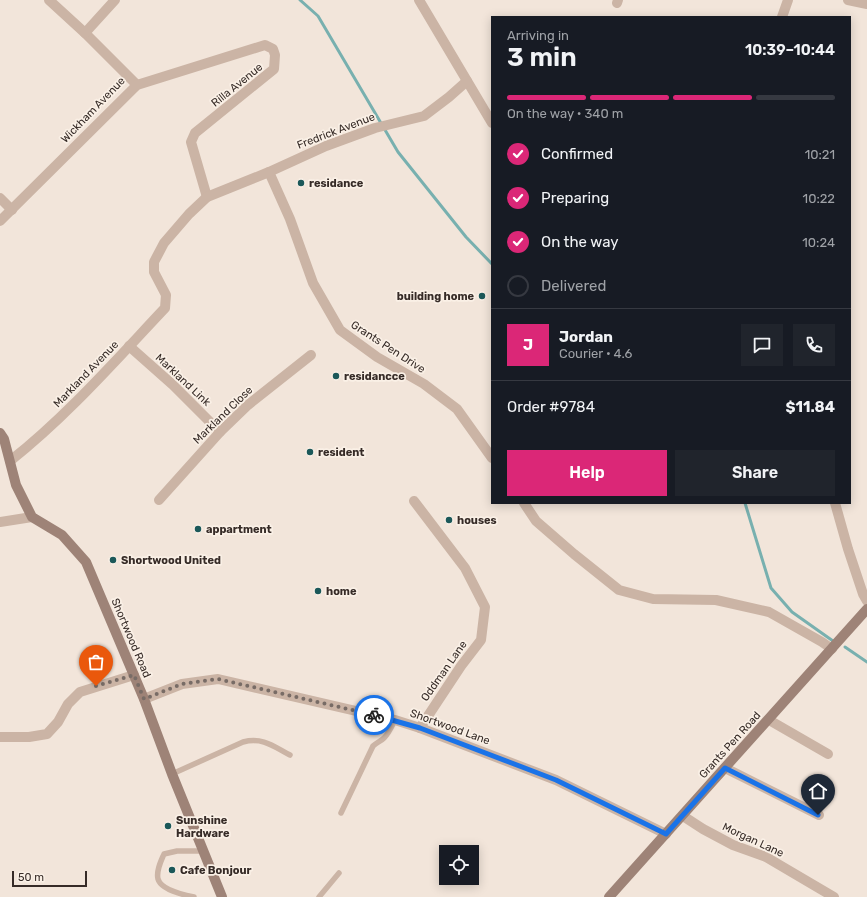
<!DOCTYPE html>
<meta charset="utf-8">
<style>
body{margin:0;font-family:Rubik,sans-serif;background:#20242c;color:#f1f3f6;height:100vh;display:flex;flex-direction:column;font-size:15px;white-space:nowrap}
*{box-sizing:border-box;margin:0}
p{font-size:13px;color:#9ea1a6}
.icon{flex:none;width:22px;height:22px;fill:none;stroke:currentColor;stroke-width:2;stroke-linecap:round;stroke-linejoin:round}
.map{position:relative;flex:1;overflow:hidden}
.panel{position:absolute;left:491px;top:16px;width:360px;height:488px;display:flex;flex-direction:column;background:#171b24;border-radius:0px;box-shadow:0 2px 10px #0003}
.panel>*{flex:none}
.tools{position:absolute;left:439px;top:845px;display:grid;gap:8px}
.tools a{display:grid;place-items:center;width:40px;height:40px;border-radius:0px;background:#171b24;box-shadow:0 2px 10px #0003;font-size:20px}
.scale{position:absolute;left:12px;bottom:10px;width:75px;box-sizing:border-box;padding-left:4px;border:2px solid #362b27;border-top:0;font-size:11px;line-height:14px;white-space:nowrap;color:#362b27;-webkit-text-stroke:3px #faf0e6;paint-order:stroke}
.pin{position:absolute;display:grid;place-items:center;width:34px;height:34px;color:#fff;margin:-41px -17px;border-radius:50% 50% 50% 0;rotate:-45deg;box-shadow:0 0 4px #0007}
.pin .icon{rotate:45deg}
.courier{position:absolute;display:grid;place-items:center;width:40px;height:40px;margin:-20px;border:3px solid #1a73e8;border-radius:50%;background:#fff;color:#222;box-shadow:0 1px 5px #0007}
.head em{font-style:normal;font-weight:600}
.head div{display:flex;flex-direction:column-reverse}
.head{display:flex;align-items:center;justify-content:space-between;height:68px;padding:0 16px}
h1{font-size:26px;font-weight:600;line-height:30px}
.bar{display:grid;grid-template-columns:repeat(4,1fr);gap:6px 4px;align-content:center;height:48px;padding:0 16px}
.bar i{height:5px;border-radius:3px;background:#363941}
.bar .selected{background:#db2777}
.bar p{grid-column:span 4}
.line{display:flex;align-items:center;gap:10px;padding:0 16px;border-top:1px solid #363941}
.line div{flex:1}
.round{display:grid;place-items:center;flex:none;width:42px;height:42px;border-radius:0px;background:#20242c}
ol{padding:0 16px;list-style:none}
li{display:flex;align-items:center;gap:12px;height:44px}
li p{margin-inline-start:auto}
li .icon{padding:4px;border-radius:50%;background:#db2777;color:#fff;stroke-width:4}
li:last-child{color:#9ea1a6}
li i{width:22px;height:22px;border:2px solid #363941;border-radius:50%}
.cta{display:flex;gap:8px;margin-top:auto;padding:8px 16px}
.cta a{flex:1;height:46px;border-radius:0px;background:#db2777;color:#fff;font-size:16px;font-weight:600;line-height:46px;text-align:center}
.cta a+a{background:#20242c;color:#f1f3f6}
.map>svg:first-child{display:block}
</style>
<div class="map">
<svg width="867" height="897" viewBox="0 0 867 897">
<rect width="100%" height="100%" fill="#f2e5da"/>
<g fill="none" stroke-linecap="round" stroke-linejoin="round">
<g stroke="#78b0af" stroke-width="3">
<polyline points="300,0 318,16 398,152 466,237 492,264"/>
<polyline points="745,503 771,588 792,612 833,641"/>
<polyline points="845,647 867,662"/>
</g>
<g stroke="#cbb4a5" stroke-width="5.5">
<path d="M 172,774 L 243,742 C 263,737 273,746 290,755"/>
<path d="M 341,813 L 373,746 C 376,743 381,741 384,738 C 389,733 392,726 395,720"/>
<path d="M 194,897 C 184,895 161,890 158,879 C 156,871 161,861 164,854 L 177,851 L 204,851"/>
<polyline points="319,897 339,873"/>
</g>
<g stroke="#cbb4a5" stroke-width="10">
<polyline points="49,0 85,33 137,85"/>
<polyline points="419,0 492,123"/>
<polyline points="848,0 867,4"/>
<polyline points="617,3 618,0"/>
<polyline points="782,17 788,0"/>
<polyline points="85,33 115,0"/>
<polyline points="269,172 290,219 313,283 340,330 377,357 424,384 457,409 492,458"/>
<polyline points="0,198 12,210"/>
<polyline points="0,221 137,85 265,45 273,49 275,55 274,69 195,133 191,142 207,197"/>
<polyline points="129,346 173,385 220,432"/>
<path d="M 10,461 C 67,416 115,361 165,308 L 166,295 L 154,272 L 154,262 L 164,243 L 189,214 L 207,197 L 269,172 L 326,146 L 375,128 L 424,116 L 449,97 L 467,81"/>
<polyline points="159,500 220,432 248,405 311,355"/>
<polyline points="414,501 465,568 485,607 481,640 461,666 420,728"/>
<polyline points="524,503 536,521 574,554 619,590 653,599 716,600 769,612 822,642 832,649"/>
<polyline points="835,503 848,549 863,594 867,601"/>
<polyline points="0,522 32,517"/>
<polyline points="144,699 182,684 218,679 395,720 420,728 556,780 666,834"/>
<polyline points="769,720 828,754"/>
<polyline points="0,737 29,737 47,734 58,722 68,704 80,692 134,675"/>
<polyline points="725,768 819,815"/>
<polyline points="683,816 703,829 733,845 766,857 834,897"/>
</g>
<g stroke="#9e8377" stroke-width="10">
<polyline points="0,433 4,439 16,485 32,517 62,535 86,562 144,699 172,774 222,897"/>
<polyline points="609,897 867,609"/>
</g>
</g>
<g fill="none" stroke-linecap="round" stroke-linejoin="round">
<polyline stroke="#786c66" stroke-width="4" stroke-dasharray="0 7.2" points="96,686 134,675 144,699 182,684 218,679 374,715"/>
<polyline stroke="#1a73e8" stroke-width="5" points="374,715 420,728 556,780 666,834 725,768 818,815"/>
</g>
<g fill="#1b5859" stroke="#faf0e6" stroke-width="1.5">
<circle cx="301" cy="183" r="4"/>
<circle cx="482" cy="296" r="4"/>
<circle cx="336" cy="376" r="4"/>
<circle cx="310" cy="452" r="4"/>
<circle cx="449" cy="520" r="4"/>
<circle cx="198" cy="529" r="4"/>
<circle cx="113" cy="560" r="4"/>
<circle cx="318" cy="591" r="4"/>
<circle cx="168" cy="826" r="4"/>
<circle cx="172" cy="870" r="4"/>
</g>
<g text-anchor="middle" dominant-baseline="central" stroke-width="3.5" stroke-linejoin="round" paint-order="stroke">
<g font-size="11" fill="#362b27" stroke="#faf0e6">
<text transform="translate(237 85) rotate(-39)">Rilla Avenue</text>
<text transform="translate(93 110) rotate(-46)">Wickham Avenue</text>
<text transform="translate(336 131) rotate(-21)">Fredrick Avenue</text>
<text transform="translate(388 347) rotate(33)">Grants Pen Drive</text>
<text transform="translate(86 374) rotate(-46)">Markland Avenue</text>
<text transform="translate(183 380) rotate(43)">Markland Link</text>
<text transform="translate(223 415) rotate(-44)">Markland Close</text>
<text transform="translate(131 638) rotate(67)">Shortwood Road</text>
<text transform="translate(444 671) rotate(-55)">Oddman Lane</text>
<text transform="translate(450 727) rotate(20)">Shortwood Lane</text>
<text transform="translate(730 745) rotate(-48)">Grants Pen Road</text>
<text transform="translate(753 840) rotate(25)">Morgan Lane</text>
</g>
<g font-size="11" font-weight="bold" fill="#362b27" stroke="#faf0e6" text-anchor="start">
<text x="309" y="183">residance</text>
<text x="474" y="296" text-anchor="end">building home</text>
<text x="344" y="376">residancce</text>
<text x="318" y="452">resident</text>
<text x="457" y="520">houses</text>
<text x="206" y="529">appartment</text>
<text x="121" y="560">Shortwood United</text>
<text x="326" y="591">home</text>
<text x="176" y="820">Sunshine<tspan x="176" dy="13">Hardware</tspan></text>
<text x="180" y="870">Cafe Bonjour</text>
</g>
</g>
</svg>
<div class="tools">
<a><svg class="icon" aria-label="locate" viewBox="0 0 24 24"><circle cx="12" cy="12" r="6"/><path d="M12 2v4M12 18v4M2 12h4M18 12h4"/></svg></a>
</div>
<div class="scale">50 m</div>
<div class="pin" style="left:96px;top:686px;background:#ea580c"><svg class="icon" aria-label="bag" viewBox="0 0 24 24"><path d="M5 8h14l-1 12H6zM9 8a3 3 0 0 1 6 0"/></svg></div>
<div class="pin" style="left:818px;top:815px;background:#1f2937"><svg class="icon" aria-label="home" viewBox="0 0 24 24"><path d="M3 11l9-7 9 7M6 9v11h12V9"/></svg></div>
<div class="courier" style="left:374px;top:715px"><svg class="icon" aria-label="bike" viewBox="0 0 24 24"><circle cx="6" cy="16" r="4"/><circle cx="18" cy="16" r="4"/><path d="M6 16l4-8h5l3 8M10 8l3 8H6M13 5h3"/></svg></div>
<section class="panel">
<div class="head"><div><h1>3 min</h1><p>Arriving in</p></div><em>10:39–10:44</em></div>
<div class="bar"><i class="selected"></i><i class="selected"></i><i class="selected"></i><i></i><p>On the way · 340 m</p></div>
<ol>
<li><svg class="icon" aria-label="check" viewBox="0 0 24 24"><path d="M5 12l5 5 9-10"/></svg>Confirmed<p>10:21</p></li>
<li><svg class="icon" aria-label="check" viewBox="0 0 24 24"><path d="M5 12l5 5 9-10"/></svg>Preparing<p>10:22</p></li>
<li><svg class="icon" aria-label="check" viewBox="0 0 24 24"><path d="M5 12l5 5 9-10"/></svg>On the way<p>10:24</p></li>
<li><i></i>Delivered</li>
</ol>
<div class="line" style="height:72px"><b class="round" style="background:#db2777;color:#fff">J</b><div><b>Jordan</b><p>Courier · 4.6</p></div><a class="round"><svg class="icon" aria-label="chat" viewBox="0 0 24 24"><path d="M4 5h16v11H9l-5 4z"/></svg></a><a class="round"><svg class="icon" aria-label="phone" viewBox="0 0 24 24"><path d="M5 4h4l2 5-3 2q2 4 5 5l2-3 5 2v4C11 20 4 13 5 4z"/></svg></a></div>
<div class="line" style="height:52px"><div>Order #9784</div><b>$11.84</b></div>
<div class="cta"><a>Help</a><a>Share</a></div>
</section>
</div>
